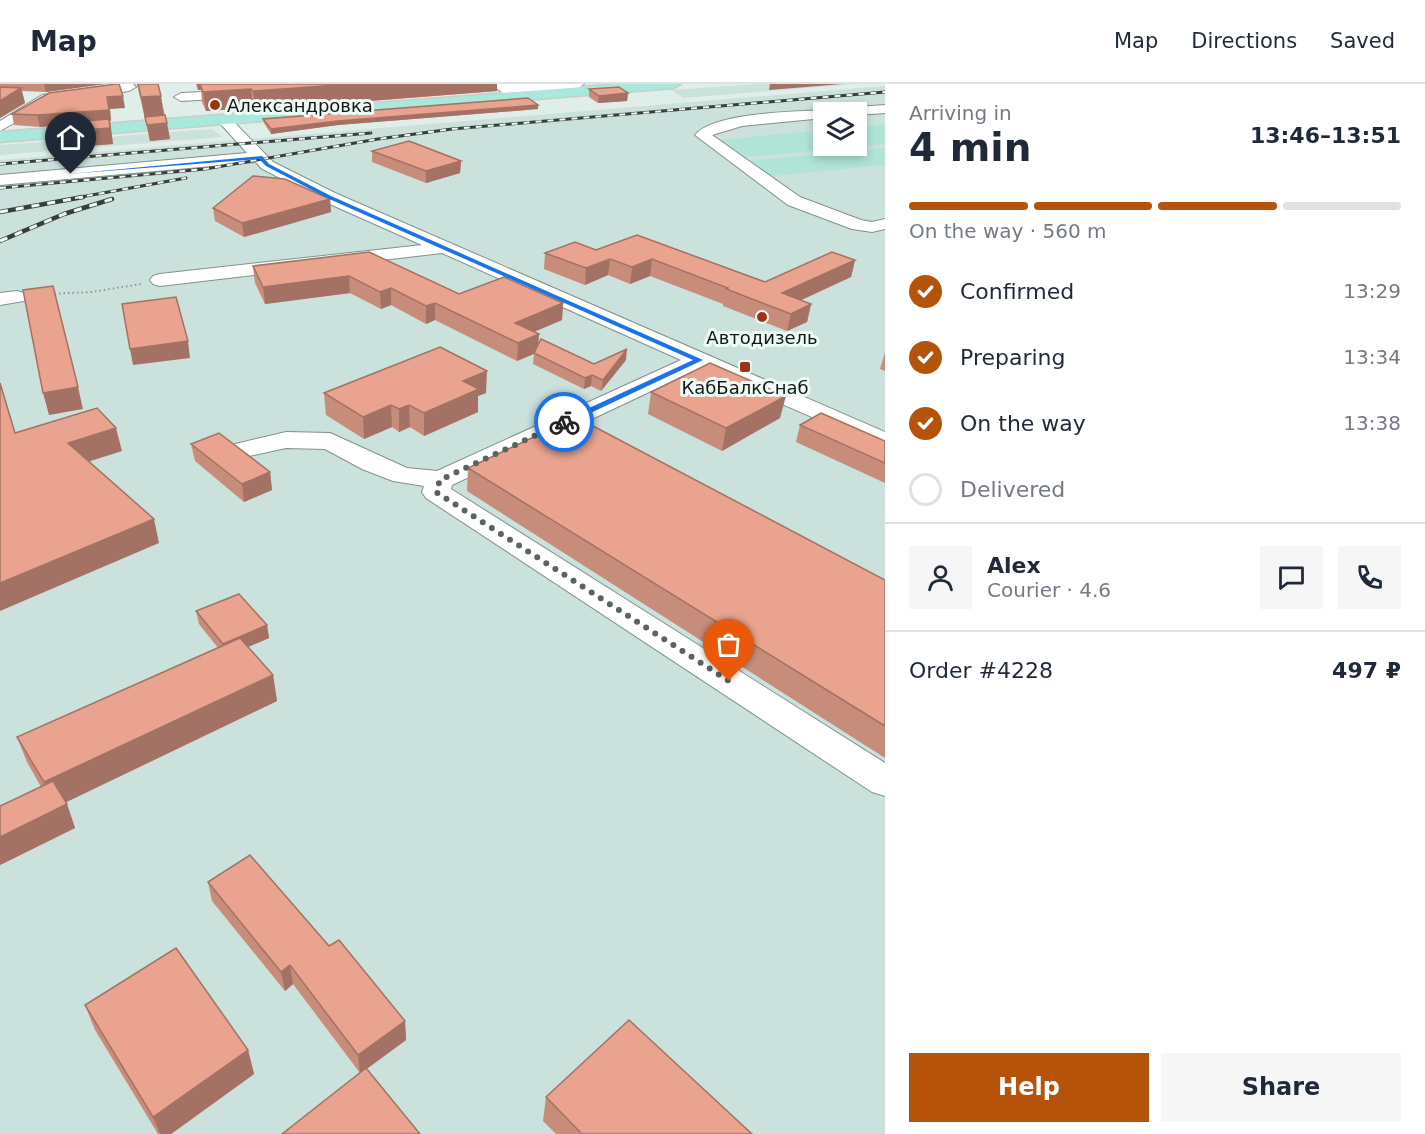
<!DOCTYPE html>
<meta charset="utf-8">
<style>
body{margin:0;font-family:"DejaVu Sans",sans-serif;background:#f6f6f7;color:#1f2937;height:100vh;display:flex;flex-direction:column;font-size:22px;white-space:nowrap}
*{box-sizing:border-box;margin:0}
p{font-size:20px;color:#747a83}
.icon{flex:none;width:33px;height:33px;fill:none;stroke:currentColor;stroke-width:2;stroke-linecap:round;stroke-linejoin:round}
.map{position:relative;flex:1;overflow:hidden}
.details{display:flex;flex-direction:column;background:#fff;width:540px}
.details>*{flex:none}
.tools{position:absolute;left:813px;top:18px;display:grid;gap:12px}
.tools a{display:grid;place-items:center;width:54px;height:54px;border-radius:0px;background:#fff;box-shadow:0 3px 9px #0003;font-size:30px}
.pin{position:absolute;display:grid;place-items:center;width:51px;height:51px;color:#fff;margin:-62px -26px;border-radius:50% 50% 50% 0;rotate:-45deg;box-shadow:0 0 6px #0007}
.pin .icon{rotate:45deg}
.courier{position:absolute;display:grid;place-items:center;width:60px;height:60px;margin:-30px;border:4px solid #1a73e8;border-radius:50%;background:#fff;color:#222;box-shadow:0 2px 8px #0007}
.headline em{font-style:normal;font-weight:700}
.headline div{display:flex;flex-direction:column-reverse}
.headline{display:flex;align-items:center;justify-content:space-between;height:102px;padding:0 24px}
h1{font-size:39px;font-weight:700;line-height:45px}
.bar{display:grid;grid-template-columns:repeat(4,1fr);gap:9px 6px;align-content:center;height:72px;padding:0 24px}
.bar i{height:8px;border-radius:4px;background:#e0e1e3}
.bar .selected{background:#b45309}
.bar p{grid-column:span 4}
.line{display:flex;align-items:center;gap:15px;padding:0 24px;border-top:2px solid #e0e1e3}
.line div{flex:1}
.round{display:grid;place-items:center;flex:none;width:63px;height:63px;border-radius:0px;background:#f6f6f7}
ol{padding:0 24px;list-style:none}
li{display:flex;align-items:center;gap:18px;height:66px}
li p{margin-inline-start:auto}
li .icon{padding:6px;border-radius:50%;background:#b45309;color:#fff;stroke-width:4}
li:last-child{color:#747a83}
li i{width:33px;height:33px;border:3px solid #e0e1e3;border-radius:50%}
.cta{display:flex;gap:12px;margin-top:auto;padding:12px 24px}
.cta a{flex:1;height:69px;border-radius:0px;background:#b45309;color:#fff;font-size:24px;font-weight:700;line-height:69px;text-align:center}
.cta a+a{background:#f6f6f7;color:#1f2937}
header{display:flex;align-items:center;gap:36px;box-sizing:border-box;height:84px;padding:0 30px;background:#fff;border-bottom:2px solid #e0e1e3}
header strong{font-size:28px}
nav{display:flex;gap:33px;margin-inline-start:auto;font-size:21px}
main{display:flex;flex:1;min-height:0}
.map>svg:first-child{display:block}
</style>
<header>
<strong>Map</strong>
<nav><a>Map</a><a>Directions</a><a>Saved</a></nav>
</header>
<main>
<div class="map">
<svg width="885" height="1050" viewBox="0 0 885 1050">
<rect width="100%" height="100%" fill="#e0eeea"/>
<g fill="#cbe1db" fill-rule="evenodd">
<polygon points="757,0 856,0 683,14 672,6"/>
<path d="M 885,2 L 885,1050 L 0,1050 L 0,76 ZM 824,28 L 856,28 L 856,62 L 824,62 Z"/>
<polygon points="212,45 222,53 0,71 0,61"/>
</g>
<g fill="#b0e4d6">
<polygon points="885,40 885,60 746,73 719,56 823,46 824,62 856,62 857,43"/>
<polygon points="885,64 885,81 772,92 748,77"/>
</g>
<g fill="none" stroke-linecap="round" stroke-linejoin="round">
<g stroke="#84908d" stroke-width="2">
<g id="minor">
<polygon points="122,0 133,0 136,3 129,7 51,18 0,47 0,37 42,11"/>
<polygon points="490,0 584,0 578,4 503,9"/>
<polygon points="245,6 252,10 250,13 181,17 174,13 181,9"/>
<polygon points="885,21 885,29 856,31 856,28 836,28 843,24"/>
<path d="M 824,26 L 830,28 L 824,28 L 824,34 L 742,42 L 712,51 L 800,113 L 861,136 L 872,138 L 885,135 L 885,145 L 872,148 L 852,145 L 788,121 L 695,51 C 714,28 794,28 824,26 Z"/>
<polygon points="224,32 229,33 273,78 335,109 885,348 885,365 700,284 452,401 451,405 885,679 885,712 872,708 426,414 422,408 424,402 393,397 362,385 325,365 286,364 240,374 231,371 227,366 231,361 286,348 330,349 407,384 437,387 681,276 442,169 160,202 153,200 150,196 153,192 160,190 422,161 323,117 261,84 256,78 0,101 0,91 247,69 217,36"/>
<polygon points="17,207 24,209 27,213 24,217 0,221 0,209"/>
</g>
</g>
<g stroke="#cbcccc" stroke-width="3">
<polygon id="major" points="622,0 681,0 674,4 0,58 0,48"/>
</g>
<polyline stroke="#8e9895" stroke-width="2" stroke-dasharray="1.5 3" stroke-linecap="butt" points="50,210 91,208 141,200"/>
<use href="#minor" fill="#fff" fill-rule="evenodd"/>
<use href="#major" fill="#a9e9db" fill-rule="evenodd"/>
<g stroke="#383e3c" stroke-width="3">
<g id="rail-far1">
<polyline points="0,80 371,49"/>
<polyline points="0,104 205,85 378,55 452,45 885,8"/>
<polyline points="75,114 186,94"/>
</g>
</g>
<g stroke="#383e3c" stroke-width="4.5">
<g id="rail">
<polyline points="0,128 83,113"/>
<polyline points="0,157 64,130 112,115"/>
</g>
</g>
<use href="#rail-far1" stroke="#edfbf7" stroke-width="2" stroke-dasharray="6" stroke-linecap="butt"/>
<use href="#rail" stroke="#edfbf7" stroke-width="3" stroke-dasharray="8" stroke-linecap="butt"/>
</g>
<g fill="#c88c7b">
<polygon points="0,0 105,0 46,8 22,7 25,19 0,34"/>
<polygon points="137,0 158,0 170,55 150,57"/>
<polygon points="196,0 497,0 497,7 255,26 253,24 206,27 202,18 201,6 198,6"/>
<polygon points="589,5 628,9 627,17 598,19 589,13"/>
<polygon points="125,24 110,25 111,37 110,37 113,60 62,64 59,41 40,43 14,41 12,30"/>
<polygon points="538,25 338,41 271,50 264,39 263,35"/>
<polygon points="372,67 461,77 460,89 426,99 372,78"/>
<polygon points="330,115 331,128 244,153 215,137 213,124"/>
<polygon points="637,151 765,198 855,176 851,193 800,216 811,220 807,238 787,247 723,222 723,220 650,192 630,200 608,191 585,201 544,185 545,169 596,166"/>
<polygon points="369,168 459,210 563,219 562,236 534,248 538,261 594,280 626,276 601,307 591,302 584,305 533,280 534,270 517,277 435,236 426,240 391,221 381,225 350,209 265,220 255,199 253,182"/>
<polygon points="885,268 885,287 880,285"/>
<polygon points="651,308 780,334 722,367 648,330"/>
<polygon points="324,309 486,309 478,312 478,328 424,352 410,343 399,348 392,343 364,355 326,331"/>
<polygon points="800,341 885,357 885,399 796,358"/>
<polygon points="191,360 270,388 272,406 244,418 195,377"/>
<polygon points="468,384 885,496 885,674 467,407"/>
<polygon points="196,527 267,541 269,554 248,563 273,591 277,617 66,718 75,744 0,781 0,722 41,703 27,678 17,653 218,564 199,540"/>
<polygon points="208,798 329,862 405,937 406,956 360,989 293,900 285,907 212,817"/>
<polygon points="85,921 248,966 254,990 171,1050 158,1050 95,946"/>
<polygon points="546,1013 752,1050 556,1050 543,1037"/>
</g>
<g fill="#a37264">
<polygon points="44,0 105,0 46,8"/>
<polygon points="197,0 200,0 201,6 198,6"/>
<polygon points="351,0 497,0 497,7 255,26 253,7"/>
<polygon points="770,0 843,0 769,6"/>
<polygon points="21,4 25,19 0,34 0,17"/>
<polygon points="251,5 253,24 206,27 203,8"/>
<polygon points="628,9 627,17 598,19 599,12"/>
<polygon points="123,12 125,24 110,25 111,37 110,37 113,60 62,64 59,48 109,37 40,43 37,31 107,13"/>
<polygon points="161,12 164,33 145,35 141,13"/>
<polygon points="538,21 538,25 338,41 271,50 271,45 338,37"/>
<polygon points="167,39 170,55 150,57 147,41"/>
<polygon points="461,77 460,89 426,99 426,87"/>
<polygon points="330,115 331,128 244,153 242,139"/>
<polygon points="610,175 608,191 585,201 586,184"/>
<polygon points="652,175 650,192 630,200 632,183"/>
<polygon points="855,176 851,193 780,226 782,209"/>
<polygon points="349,192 350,209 265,220 263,203"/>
<polygon points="391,204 391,221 381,225 380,208"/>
<polygon points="435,219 435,236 426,240 426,222"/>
<polygon points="563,219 562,236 514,256 515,239"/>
<polygon points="811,220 807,238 787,247 791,230"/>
<polygon points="539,250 538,268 517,277 518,259"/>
<polygon points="188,257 190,274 133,281 130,265"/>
<polygon points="627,265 626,276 601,307 603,296"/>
<polygon points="487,287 486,309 478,312 478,328 424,352 424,329 463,297"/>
<polygon points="592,291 591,302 584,305 585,294"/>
<polygon points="78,303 83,325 49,331 43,309"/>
<polygon points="786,312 780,334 722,367 726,344"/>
<polygon points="391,321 392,343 364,355 363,333"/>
<polygon points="409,321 410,343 399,348 399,325"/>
<polygon points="116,344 122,367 75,382 68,359"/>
<polygon points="270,388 272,406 244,418 242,400"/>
<polygon points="154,435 159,459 0,527 0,499"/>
<polygon points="267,541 269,554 225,573 223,560"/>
<polygon points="273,591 277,617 54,724 44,698"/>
<polygon points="67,720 75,744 0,781 0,753"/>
<polygon points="290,881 293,900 285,907 281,888"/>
<polygon points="405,937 406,956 360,990 358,971"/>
<polygon points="248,966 254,990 171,1050 160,1050 153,1033"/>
</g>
<g fill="#e9a38f" stroke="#a37264" stroke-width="1.5">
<polygon points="116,0 119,0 123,12 107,13 109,26 37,31 12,30 49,9"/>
<polygon points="138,0 158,0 161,12 141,13"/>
<polygon points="200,0 351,0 253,7 251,5 203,8"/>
<polygon points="0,3 21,4 0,17"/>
<polygon points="619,3 628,9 599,12 589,5"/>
<polygon points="528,14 538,21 338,37 271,45 263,35"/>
<polygon points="165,31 167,39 147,41 145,33"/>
<polygon points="109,35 110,44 59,48 59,39"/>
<polygon points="409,57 461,77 426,87 372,67"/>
<polygon points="253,92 285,95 330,115 242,139 213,124"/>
<polygon points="637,151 765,198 832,168 855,176 782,209 811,220 791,230 726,205 728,204 652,175 632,183 610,175 586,184 545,169 575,158 596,166"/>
<polygon points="369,168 459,210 504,193 563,219 515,239 539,250 518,259 435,219 426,222 391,204 380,208 349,192 263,203 253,182"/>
<polygon points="53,202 78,303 43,309 23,206"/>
<polygon points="176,213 188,257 130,265 122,220"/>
<polygon points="541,255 594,280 627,265 603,296 592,291 585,294 534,269"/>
<polygon points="440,263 487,287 463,297 479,305 424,329 409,321 399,325 391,321 363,333 324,309"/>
<polygon points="710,279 786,312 726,344 651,308"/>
<polygon points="0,299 15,349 97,324 116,344 68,359 154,435 0,499"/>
<polygon points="821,329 885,357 885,379 800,341"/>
<polygon points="576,333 885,496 885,642 468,384"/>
<polygon points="219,349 270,388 242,400 191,360"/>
<polygon points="239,510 267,541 223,560 196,527"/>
<polygon points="240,554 273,591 44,698 17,653"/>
<polygon points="53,697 67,720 0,753 0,722"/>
<polygon points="250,771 329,862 339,856 405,937 358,971 290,881 281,888 208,798"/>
<polygon points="176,864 248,966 153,1033 85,921"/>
<polygon points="629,936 752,1050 582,1050 546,1013"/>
<polygon points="366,984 420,1050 282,1050"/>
</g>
<polygon fill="#1a73e8" points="262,72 269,80 331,112 703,276 567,340 561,340 561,337 693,276 327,114 266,82 259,75 68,90"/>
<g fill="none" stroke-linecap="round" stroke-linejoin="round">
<polyline stroke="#5b6260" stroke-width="6" stroke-dasharray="0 10.8" points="564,338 440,396 436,408 729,597"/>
</g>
<g fill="#9b3415" stroke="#edfbf7" stroke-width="2">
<circle cx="215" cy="21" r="6"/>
<circle cx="762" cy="233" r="6"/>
<rect x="739" y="277" width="12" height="12" rx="3"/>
</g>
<g text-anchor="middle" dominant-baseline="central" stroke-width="6" stroke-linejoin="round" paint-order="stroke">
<g font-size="18" fill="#131716" stroke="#edfbf7">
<text x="227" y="21" text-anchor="start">Александровка</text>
<text x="762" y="253">Автодизель</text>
<text x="745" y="303">КабБалкСнаб</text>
</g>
</g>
</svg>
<div class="tools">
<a><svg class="icon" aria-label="layers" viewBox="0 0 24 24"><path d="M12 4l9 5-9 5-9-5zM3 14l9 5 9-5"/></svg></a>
</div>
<div class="pin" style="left:729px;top:597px;background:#ea580c"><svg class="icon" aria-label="bag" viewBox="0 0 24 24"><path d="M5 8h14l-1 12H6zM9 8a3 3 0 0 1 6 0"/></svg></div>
<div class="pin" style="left:71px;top:90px;background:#1f2937"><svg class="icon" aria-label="home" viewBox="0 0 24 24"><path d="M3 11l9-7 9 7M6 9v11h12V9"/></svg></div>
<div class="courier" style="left:564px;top:338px"><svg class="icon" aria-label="bike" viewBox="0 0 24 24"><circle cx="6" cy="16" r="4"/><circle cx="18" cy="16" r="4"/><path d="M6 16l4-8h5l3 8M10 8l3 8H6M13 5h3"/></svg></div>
</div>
<section class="details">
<div class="headline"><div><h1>4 min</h1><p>Arriving in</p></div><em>13:46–13:51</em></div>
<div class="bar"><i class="selected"></i><i class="selected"></i><i class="selected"></i><i></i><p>On the way · 560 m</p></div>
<ol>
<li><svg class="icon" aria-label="check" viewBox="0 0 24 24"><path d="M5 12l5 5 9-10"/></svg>Confirmed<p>13:29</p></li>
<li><svg class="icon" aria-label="check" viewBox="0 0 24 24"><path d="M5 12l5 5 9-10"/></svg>Preparing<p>13:34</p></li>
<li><svg class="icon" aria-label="check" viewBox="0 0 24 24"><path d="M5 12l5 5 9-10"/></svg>On the way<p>13:38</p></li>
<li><i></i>Delivered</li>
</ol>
<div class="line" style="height:108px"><a class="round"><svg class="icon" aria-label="person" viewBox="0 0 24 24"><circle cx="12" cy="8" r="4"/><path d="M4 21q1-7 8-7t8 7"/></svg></a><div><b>Alex</b><p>Courier · 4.6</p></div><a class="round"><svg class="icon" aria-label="chat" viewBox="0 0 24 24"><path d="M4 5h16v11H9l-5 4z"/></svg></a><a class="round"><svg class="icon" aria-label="phone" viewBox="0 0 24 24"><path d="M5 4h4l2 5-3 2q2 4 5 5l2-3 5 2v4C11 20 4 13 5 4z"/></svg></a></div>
<div class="line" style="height:78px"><div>Order #4228</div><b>497 ₽</b></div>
<div class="cta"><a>Help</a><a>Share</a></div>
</section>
</main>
